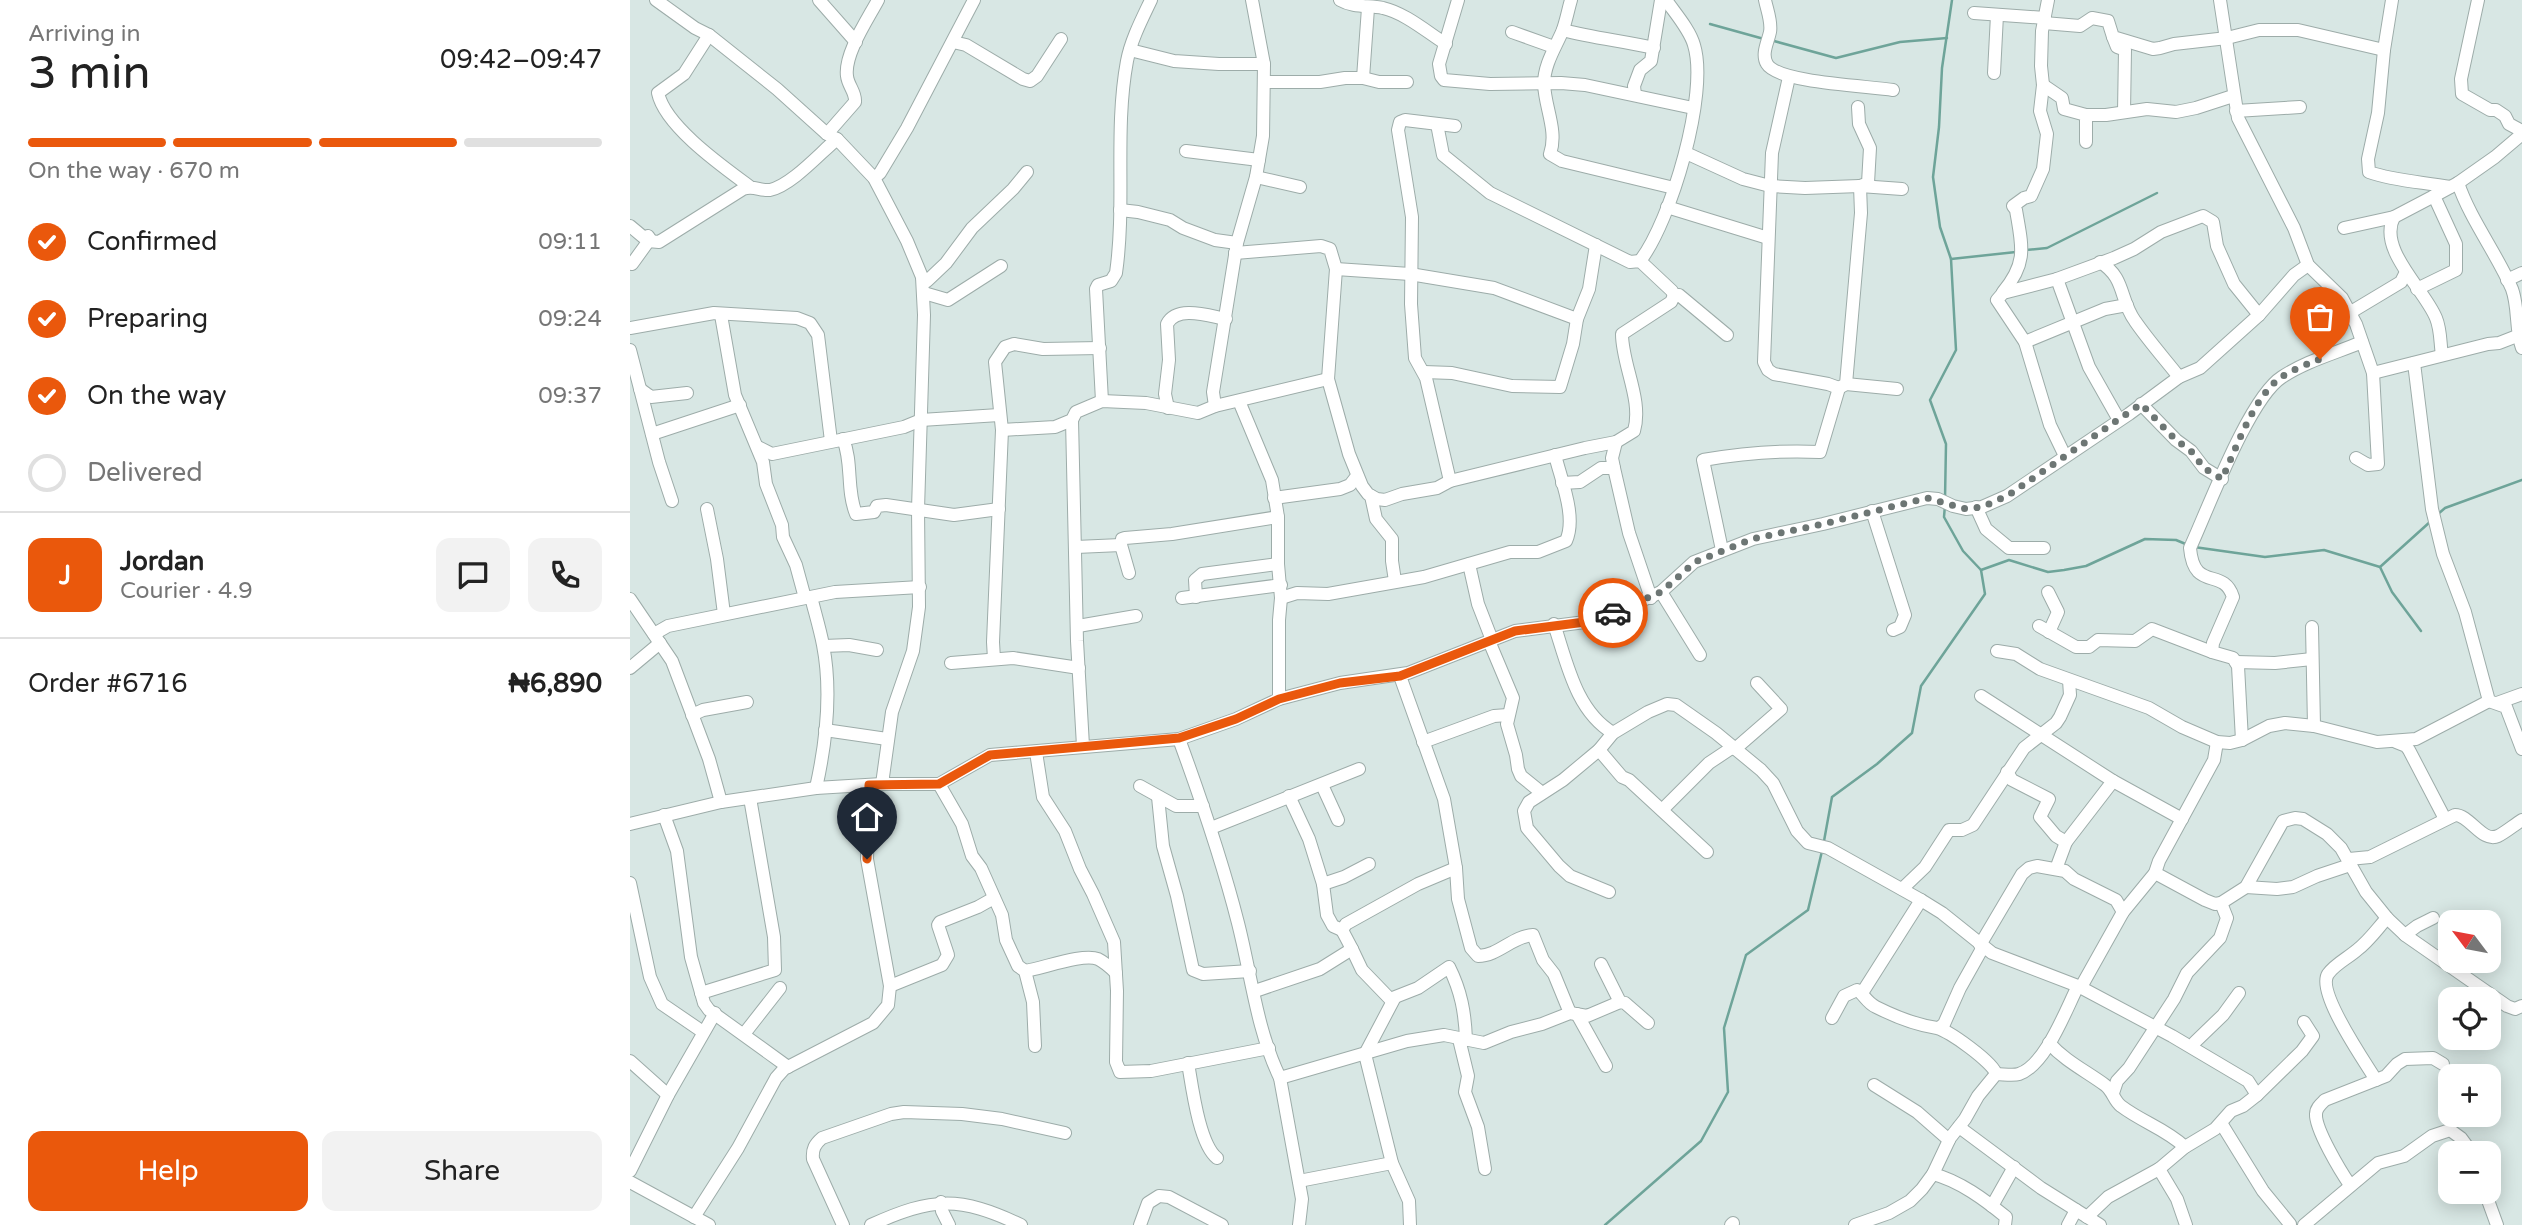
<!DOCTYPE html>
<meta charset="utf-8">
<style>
body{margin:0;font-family:"Varela Round",sans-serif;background:#f2f2f2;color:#222;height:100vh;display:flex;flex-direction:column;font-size:26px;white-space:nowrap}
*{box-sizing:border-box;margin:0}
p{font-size:23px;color:#767676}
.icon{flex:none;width:38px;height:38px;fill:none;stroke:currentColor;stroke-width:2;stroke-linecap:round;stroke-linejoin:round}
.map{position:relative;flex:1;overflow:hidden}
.side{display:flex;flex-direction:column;background:#fff;width:630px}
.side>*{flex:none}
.needle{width:46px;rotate:302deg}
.controls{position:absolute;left:1808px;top:910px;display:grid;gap:14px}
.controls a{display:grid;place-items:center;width:63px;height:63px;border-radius:14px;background:#fff;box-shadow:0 4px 18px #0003;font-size:35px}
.pin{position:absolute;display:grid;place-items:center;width:60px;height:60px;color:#fff;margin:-72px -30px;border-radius:50% 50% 50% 0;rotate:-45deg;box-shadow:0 0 7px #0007}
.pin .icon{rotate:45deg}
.courier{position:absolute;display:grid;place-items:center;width:70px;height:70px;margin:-35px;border:5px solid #ea580c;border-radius:50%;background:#fff;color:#222;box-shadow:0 2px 9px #0007}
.summary em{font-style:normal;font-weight:600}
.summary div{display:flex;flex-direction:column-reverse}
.summary{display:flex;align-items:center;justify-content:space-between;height:119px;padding:0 28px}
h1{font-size:46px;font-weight:600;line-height:52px}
.bar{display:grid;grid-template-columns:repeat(4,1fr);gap:10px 7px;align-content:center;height:84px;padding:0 28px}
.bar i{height:9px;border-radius:5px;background:#e0e0e0}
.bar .active{background:#ea580c}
.bar p{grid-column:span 4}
.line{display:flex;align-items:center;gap:18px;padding:0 28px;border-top:2px solid #e0e0e0}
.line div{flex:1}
.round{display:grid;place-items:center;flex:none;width:74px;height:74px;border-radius:14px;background:#f2f2f2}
ol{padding:0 28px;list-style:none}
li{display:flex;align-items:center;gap:21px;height:77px}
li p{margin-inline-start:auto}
li .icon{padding:7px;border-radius:50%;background:#ea580c;color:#fff;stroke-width:4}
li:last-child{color:#767676}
li i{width:38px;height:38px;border:4px solid #e0e0e0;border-radius:50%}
.primary-button{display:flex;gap:14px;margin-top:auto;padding:14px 28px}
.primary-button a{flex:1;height:80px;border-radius:14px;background:#ea580c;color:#fff;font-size:28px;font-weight:600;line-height:80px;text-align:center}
.primary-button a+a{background:#f2f2f2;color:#222}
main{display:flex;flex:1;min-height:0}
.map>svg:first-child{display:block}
</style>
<main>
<section class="side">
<div class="summary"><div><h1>3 min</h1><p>Arriving in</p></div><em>09:42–09:47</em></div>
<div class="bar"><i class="active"></i><i class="active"></i><i class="active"></i><i></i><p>On the way · 670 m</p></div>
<ol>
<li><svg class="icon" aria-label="check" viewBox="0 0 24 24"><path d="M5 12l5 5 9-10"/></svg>Confirmed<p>09:11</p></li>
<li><svg class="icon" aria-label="check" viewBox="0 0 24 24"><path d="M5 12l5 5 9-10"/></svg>Preparing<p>09:24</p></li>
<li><svg class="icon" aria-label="check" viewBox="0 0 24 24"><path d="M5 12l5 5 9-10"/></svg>On the way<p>09:37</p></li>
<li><i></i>Delivered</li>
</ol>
<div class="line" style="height:126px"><b class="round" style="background:#ea580c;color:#fff">J</b><div><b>Jordan</b><p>Courier · 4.9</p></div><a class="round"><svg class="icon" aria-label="chat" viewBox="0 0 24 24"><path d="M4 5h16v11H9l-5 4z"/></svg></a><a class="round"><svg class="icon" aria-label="phone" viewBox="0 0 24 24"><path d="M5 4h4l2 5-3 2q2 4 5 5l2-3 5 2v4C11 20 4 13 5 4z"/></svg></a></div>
<div class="line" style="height:91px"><div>Order #6716</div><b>₦6,890</b></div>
<div class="primary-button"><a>Help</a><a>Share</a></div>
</section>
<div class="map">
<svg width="1892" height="1225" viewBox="0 0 1892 1225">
<rect width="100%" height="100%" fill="#d8e7e4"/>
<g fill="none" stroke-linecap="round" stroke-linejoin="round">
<g stroke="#6ea499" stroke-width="2.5">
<polyline points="1080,24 1134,39"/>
<polyline points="1144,41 1206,58 1270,42 1317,38"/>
<polyline points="1396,250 1417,248 1527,193"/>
<polyline points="1321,259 1386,252"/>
<polyline points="1315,499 1316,444 1300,400 1326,350 1321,259 1310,227 1303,177 1309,127 1312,68 1322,0"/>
<polyline points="1808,514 1815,508 1892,480"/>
<polyline points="1564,547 1635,557 1694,550 1750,567 1762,592 1791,631"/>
<polyline points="1750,567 1801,521"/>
<polyline points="1351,570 1379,560 1418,572 1434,570 1456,566 1515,539 1546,540 1558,545"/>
<polyline points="1194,841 1202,797 1247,764 1282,733 1291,686 1355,594 1351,570 1333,551 1314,517 1315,505"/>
<polyline points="975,1225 1071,1141 1098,1092 1094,1028 1116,955 1178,910 1192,851"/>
</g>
<g stroke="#9daca9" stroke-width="14">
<g id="minor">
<polyline points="26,0 65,28 79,35 147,89 197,134 207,139 244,178 277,241 292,277 294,315 288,509 289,607 283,651 262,712 252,784"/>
<polyline points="189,0 226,42"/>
<path d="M 710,0 C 724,8 738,5 753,8 C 775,13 797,32 816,44"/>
<polyline points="828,0 809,64 811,76 814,80 860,84 931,83 955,85 1063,108"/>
<path d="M 941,0 C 938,10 936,22 932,32 C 925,48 914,65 914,84 C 915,108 928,131 920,154 L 932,161 L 1044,188"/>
<path d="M 1135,0 C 1137,10 1142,22 1140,32 C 1138,42 1131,54 1137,64 C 1148,83 1239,86 1263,90"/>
<polyline points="1590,0 1608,118 1664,228 1678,265 1712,298 1726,324 1743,373 1748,464 1738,465 1726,458"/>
<path d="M 1762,0 L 1754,50 L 1748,113 L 1738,159 L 1739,172 C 1764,181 1793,182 1820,187"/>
<polyline points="1848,0 1831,79 1832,94 1860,110 1866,110 1875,116 1879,124 1892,131"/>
<polyline points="1344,13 1415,18"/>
<polyline points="1414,23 1450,26 1462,18 1478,21 1483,37 1523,49 1530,48 1544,44 1597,38 1629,30 1668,30 1754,50"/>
<path d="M 933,30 C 963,38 993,41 1024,48"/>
<polyline points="882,32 924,47"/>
<path d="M 79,35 L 54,74 L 28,93 C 35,126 92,166 119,186"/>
<polyline points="1483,37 1487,47 1495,50 1494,112"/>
<polyline points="323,42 336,45 393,79 400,81 407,76 431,39"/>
<polyline points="500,50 544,61 589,64 634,64"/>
<polyline points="1364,73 1367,15"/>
<polyline points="1159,77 1142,153 1134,362 1138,370 1144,374 1198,384 1209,388"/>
<polyline points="733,78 738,8"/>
<polyline points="635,82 690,82 715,78 733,78 749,82 777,82"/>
<polyline points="1413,85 1432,98 1434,109 1456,115 1456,142"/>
<polyline points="1005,95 1004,86 1010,70 1021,61 1031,0"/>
<polyline points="1228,107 1229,124 1240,148 1238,183 1230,186"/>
<polyline points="1606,111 1670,107"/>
<polyline points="1456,115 1476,115 1517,109 1546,112 1566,108 1603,96"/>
<polyline points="807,124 813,155 860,193 1000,262 1010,261 1042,291 1044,296"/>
<path d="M 197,134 L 225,102 C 226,92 218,86 217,76 C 214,54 238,19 248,0"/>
<polyline points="556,151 629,160"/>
<polyline points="1056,153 1113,179 1140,186 1175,188 1230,186 1272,189"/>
<polyline points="626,177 670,187"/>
<polyline points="244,178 250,173 277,128 344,0"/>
<path d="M 1828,183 C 1840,219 1867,254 1882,289 C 1889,308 1885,329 1892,348"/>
<polyline points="1037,207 1138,238"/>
<polyline points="490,210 508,212 540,220 553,228 585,240 607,243"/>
<path d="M 1764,217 C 1747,249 1795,290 1806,318 C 1811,330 1810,343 1812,355"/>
<path d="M 0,226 L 18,241 L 29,242 L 113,189 C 123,185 130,191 140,190 C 162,185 190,153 207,139"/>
<polyline points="1714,228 1764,217 1804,196 1828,183 1865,157 1892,134"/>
<path d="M 605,253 L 691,246 L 700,249 L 706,269 L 698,379 L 719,454 L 732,486 L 738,494 L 747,499 L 755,500 L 772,494 L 807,488 L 820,481 L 955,448 L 986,442 L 1004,431 C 1013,400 992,365 992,334 L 1041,302 L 1044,296"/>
<path d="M 1010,261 C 1041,221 1079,93 1064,45 C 1060,30 1045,13 1036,0"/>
<path d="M 1470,262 C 1496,278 1489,299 1505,321 C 1518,340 1534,358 1549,377"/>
<polyline points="2,264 20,239 18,236"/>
<polyline points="706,269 780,274 864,288 947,319"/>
<polyline points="292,277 297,281 316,263 342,228 383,189 397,172"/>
<polyline points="1427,279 1459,367 1489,420"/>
<polyline points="1877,280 1892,273"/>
<polyline points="1787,289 1826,270 1826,244 1804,196"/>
<path d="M 1373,292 C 1398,262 1392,246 1386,210 L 1383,206 L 1394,198 L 1401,196 L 1413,169 L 1417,134 L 1410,111 L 1413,85 L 1411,66 L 1412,31 L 1418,0"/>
<polyline points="294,293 318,300 371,266"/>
<polyline points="1044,296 1049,295 1097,335"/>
<polyline points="1721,312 1771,282 1776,272"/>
<polyline points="91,315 105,395 133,462 136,484 152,525 153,537 166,565 175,598"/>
<polyline points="0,328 84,313 167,318 180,323 188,335 201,441"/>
<polyline points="1395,342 1475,309 1497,305"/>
<polyline points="0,350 29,462 42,501"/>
<polyline points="1784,363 1802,509 1813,554 1835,612 1859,701 1876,707 1892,749"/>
<polyline points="794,372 822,373 882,386 930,387 943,344 947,319 959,289 966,245"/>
<polyline points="1743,373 1858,344 1869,343 1892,334"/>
<polyline points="1216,384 1267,389"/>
<polyline points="10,389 21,397 57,393"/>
<path d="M 472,401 L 466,289 L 468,285 L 481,281 L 486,273 C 496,203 484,131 497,61 C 501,40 512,19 521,0"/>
<polyline points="609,401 642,480 648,517 648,564 651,598 649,620 649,699"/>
<polyline points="1511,404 1546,440 1561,451 1574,468 1592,479"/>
<polyline points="585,406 583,392 607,243 626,177 633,136 634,64 622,0"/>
<path d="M 538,408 L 535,394 L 539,360 L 537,324 C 547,305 579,316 596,319"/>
<polyline points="442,420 447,641 453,746"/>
<polyline points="372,430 425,427 442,420 446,412 472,401 516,403 568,413 585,406 698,379"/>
<polyline points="22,434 110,405"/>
<path d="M 213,439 C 223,463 216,489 226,514 L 244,512 L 247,506 L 256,505 L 324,515 L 369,509"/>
<polyline points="986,442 982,458 984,468 999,533 1021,598"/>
<polyline points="128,447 142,454 274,427 291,420 369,415"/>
<polyline points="1435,456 1420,425 1395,342 1367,300 1373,293 1427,279 1484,258 1504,249 1531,232 1573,216 1583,222 1587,246 1604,284 1629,315"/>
<polyline points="820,481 796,378 785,358 781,304 782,217 768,130 770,122 775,120 825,126"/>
<polyline points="932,483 950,482 971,468 984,468"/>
<polyline points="741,496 746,519 762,539 762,561 765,581"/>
<polyline points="644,498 710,489 720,485 727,476"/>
<polyline points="1346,507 1356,529 1379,548 1414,548"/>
<polyline points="77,509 87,559 94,614"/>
<polyline points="1242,511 1275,615 1270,627 1263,630"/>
<polyline points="446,547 491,545"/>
<path d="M 1092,550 L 1073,460 C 1113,453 1150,450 1190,452 L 1209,388 L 1216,384 L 1231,213 L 1230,186"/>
<polyline points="839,564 848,604 862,640"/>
<polyline points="499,573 491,545 492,539 495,538 542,534 648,517"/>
<polyline points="1031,592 1070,655"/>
<polyline points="1418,592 1428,612 1419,632"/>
<path d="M 181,597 C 185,613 190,629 193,645 C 202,691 196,743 186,788"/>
<polyline points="566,597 565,580 572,574 648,564"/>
<polyline points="552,598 651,585"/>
<path d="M 651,598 L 667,593 L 698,594 L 794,577 L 880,552 L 908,552 L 936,541 C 947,517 931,480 925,455"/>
<polyline points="0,599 42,661 79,759 91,802"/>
<path d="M 924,624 C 937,663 946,711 983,733"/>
<polyline points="448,626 506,616"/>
<polyline points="1409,626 1446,647 1459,647 1468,640 1505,641 1522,629 1582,652"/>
<polyline points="1682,627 1684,726"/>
<polyline points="24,634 38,626 205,592 290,587"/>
<polyline points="859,641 883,698 877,724 886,755 888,769 891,776 912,793"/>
<polyline points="194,646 219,645 247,650"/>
<polyline points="1367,651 1386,654 1410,669 1519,708 1552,727 1587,742 1600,743 1612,740 1639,726 1655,723 1684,726 1747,742 1786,739 1859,701"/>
<polyline points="364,659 363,642 372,430 365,362 375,347 384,344 413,349 470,348"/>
<polyline points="1606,662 1645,663 1682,659"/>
<polyline points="321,663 383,658 449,668"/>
<polyline points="0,668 30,643"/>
<path d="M 770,676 L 814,799 L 826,868 L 828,899 L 841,948 L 848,956 C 868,956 883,936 903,935 L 913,960 L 924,974 L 940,1013"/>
<polyline points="1351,696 1483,781 1552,819"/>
<polyline points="1867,703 1892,694"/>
<polyline points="62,715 73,710 117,702"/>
<polyline points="195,730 257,739"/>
<path d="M 549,739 C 571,799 592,860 608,923 C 621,974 627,1031 650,1078 L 672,1199 L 669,1225"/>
<path d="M 1612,740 L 1608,666 L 1603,658 L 1582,652 L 1583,643 L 1603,597 C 1593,566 1564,593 1560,548 C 1578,509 1619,398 1652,377 C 1676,361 1706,353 1732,342"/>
<polyline points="793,742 864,716 878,715"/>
<polyline points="1766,742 1776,746 1779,750 1815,819"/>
<polyline points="1105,749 1151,709 1127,683"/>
<polyline points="969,750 992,777 999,780 1077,852"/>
<polyline points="406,752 413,797 435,831 450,869 463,894 484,942 487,991 486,1062 490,1072 521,1071 639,1048"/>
<polyline points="1377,772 1382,780 1419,799 1410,817 1426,836 1436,842 1426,869"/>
<polyline points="309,784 332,824 342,856 351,868 372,915 376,940 388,966 395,971 403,1002 405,1046"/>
<polyline points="692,785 708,820"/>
<polyline points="510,786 546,806 573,806"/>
<polyline points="659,796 679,839 693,884 697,915 703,926 712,930"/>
<polyline points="528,797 533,846 547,896 563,970 573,974 620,971"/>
<polyline points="1032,810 1079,763 1103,747"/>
<polyline points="34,815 47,851 61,957 74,1003 79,1010 158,1067"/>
<polyline points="0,824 91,802 186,788 252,784 309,784 360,755 549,739 606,719 649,699 710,683 778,673 885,631 955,622 981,614 1031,592 1064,562 1123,539 1193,524 1297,498 1308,499 1323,506 1336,509 1352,507 1377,496 1499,414 1549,377 1570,368 1629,315 1664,275 1678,265"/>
<polyline points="581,828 729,769"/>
<polyline points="1436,842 1483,781"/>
<path d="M 1719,859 L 1740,857 L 1825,815 C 1840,815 1852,843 1868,836 C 1876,832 1884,825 1892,820"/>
<polyline points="1525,873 1575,900 1585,904 1591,903 1616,887 1653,821 1665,818 1673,819 1697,834 1711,848 1736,892 1757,918 1775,935 1877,1006 1885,1009 1892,1006"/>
<polyline points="0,883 20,977 32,1004 73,1032"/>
<polyline points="693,884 714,877 739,864"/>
<polyline points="1616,887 1647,889 1663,887 1687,876 1720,865"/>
<polyline points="1272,889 1295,867 1319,830 1332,830 1343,825 1394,748 1426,723 1430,717 1440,695 1439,680"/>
<polyline points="979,892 940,876 929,866 897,828 894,811 899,802 933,780 969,750 983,733 1018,712 1037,704 1046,705 1086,733 1131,770 1143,783 1167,831 1178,843 1198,848 1291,900 1312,913 1362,953 1448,986 1542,1036 1618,1081 1627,1095"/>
<polyline points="1775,935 1787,926 1803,918"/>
<polyline points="1350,945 1392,874 1399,868 1407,866 1435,871 1444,879 1486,900 1493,912"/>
<path d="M 722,949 L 732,970 L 760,999 L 788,988 L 819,967 C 831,991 835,1012 836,1040"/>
<polyline points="971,964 990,1002 995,1003 1018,1023"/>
<path d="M 395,971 C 414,968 453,953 468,959 C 474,962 481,968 486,973"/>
<polyline points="260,986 312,965 318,955 308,925 310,922 348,907 364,898"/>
<polyline points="1451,987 1493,912 1525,873 1529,861 1584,760 1587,742"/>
<polyline points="625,991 690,969 722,949 712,930 716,924 788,884 826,868"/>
<polyline points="71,993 145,970 144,937 120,798"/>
<polyline points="1232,993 1291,900"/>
<polyline points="764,999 735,1054 762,1163 779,1201 780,1225"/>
<polyline points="947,1014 976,1066"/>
<path d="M 1202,1018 L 1214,996 L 1227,990 C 1234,994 1236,1002 1246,1007 C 1266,1017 1286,1025 1307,1028 C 1318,1030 1364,1063 1366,1074"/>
<polyline points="1309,1028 1314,1024 1330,988 1353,947"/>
<polyline points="114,1034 150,988"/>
<polyline points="829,1039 838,1076 835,1092 848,1127 855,1169"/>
<path d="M 1419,1043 C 1435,1061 1456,1071 1475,1085 C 1483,1091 1484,1101 1491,1106 C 1512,1122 1536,1129 1555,1147"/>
<polyline points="1562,1047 1565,1042 1593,1015 1609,993"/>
<polyline points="0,1061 38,1095"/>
<path d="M 558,1063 C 562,1086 569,1144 587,1158"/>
<polyline points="650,1078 777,1041 814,1035 854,1043 881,1032 912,1024 940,1013 957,1016 990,1002"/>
<path d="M 1746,1080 C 1735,1062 1686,992 1698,974 C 1705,964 1718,958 1727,950 C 1739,941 1747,929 1757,918"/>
<polyline points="1244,1085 1287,1112 1319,1140"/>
<polyline points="1483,1093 1487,1081 1499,1068 1544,999 1557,973 1590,938 1597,918 1591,903"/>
<polyline points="1591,1123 1633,1191 1660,1224"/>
<polyline points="1329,1127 1411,1188 1470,1225"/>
<polyline points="1529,1169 1547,1199 1556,1225"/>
<polyline points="0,1171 38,1095 85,1013"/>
<path d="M 1303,1174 C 1330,1181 1355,1200 1376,1217 L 1375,1225"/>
<polyline points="669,1181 762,1163"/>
<polyline points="0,1182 79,1225"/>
<path d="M 1720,1185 C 1711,1172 1685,1129 1686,1114 C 1686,1108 1691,1104 1695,1100 L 1756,1076 L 1767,1064 L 1775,1059 L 1803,1058 L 1813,1064"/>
<polyline points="1855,1192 1867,1225"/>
<polyline points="311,1202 312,1211 319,1225"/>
<polyline points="1362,1206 1384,1167"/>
<polyline points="64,1217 108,1148 146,1078 154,1069 243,1023 258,1005 260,986 237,859 239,785"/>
<polyline points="1457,1217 1478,1197 1529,1169 1555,1147 1585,1129 1601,1111 1613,1106 1627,1095 1672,1051 1683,1036 1674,1022"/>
<path d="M 213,1225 L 183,1159 C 182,1149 185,1144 192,1138 L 261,1114 L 274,1112 L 332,1114 L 372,1119 L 435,1133"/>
<path d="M 241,1225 C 303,1197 329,1196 391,1225"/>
<polyline points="510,1225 518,1203 529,1196 539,1197 592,1225"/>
<polyline points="1101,1225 1103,1223"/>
<path d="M 1225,1225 L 1259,1213 L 1280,1201 L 1292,1189 L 1303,1174 L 1320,1138 L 1335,1119 L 1348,1096 L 1366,1074 C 1373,1074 1383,1076 1389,1074 C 1416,1065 1436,1009 1448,986"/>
<polyline points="1438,1225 1446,1210"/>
<polyline points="1674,1225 1748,1163 1774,1156 1802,1136 1820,1130 1831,1138 1842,1153"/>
</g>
</g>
<use href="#minor" stroke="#fff" stroke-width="12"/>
</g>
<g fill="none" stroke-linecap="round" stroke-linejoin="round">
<path stroke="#6d7674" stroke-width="7" stroke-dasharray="0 12.6" d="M 983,613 L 1031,592 L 1065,562 L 1122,539 L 1193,524 L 1297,498 L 1336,509 L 1352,507 L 1377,496 L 1511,404 L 1546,440 L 1561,451 L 1574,468 L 1592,479 C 1606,449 1623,398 1650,378 C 1662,370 1677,364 1690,359"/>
<polyline stroke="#ea580c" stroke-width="9" points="237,859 239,785 309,784 360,755 549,738 606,719 649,699 710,683 770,676 885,631 955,622 983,613"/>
</g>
</svg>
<div class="controls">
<a><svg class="needle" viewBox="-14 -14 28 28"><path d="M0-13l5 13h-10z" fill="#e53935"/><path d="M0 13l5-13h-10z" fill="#767676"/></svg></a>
<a><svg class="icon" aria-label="locate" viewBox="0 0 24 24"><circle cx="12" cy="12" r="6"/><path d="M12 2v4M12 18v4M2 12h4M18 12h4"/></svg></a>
<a>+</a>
<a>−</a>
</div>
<div class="pin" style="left:1690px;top:359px;background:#ea580c"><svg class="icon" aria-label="bag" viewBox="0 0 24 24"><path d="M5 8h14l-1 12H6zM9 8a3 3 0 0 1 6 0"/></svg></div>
<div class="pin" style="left:237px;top:859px;background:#1f2937"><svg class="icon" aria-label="home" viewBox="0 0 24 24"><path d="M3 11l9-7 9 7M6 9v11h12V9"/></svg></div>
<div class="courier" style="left:983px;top:613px"><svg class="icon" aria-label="car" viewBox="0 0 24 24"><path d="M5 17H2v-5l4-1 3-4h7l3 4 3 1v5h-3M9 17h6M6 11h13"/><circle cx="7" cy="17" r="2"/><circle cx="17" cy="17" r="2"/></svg></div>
</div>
</main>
